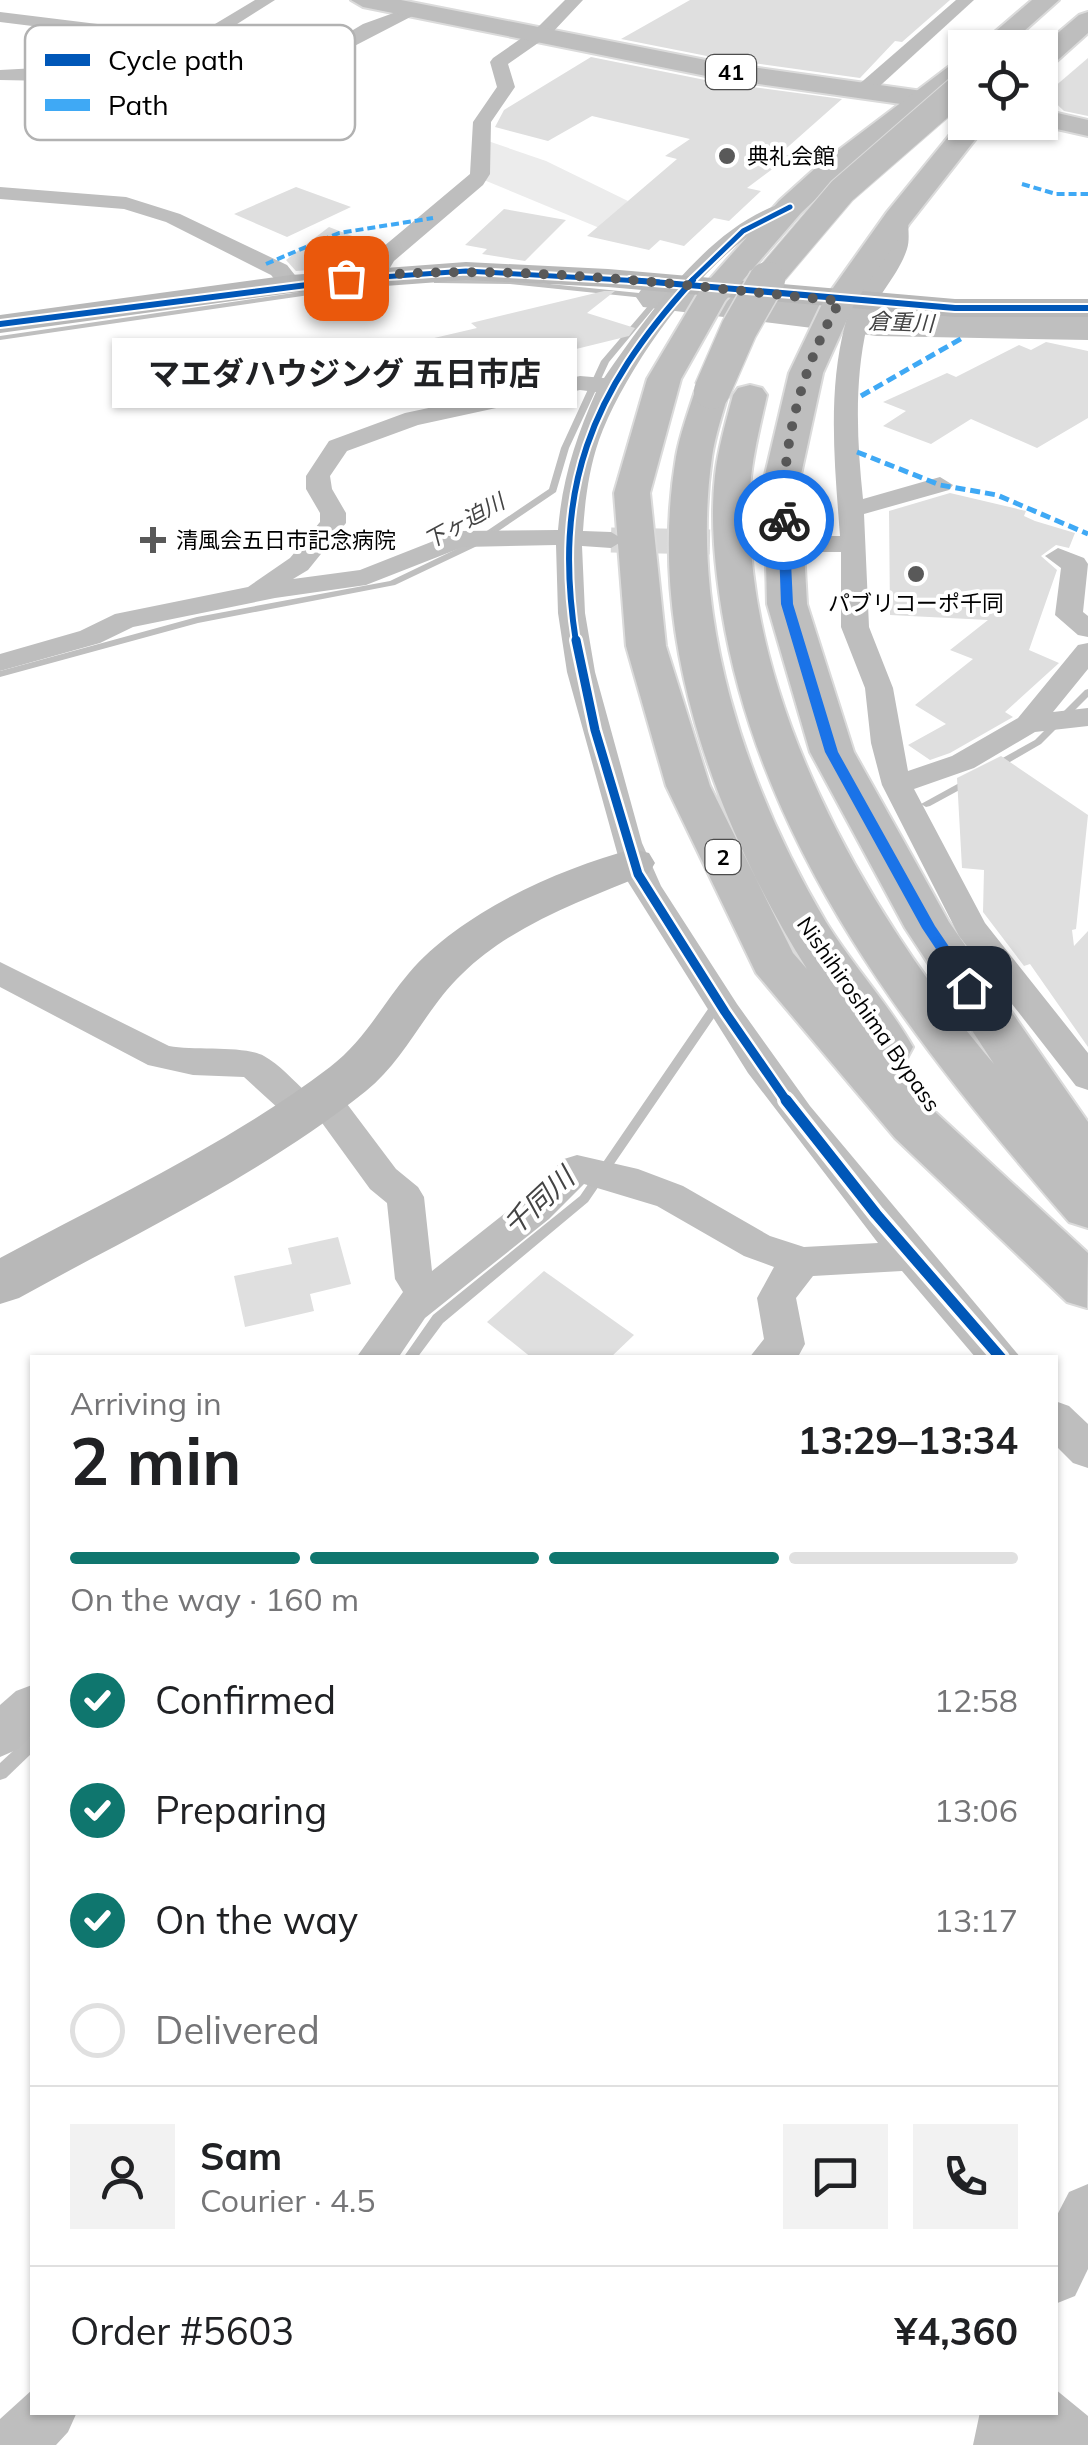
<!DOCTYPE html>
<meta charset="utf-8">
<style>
body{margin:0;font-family:Mulish,"Noto Sans JP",sans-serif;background:#f2f2f2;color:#202124;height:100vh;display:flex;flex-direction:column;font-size:38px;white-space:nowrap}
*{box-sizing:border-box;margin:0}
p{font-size:32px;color:#757577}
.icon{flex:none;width:55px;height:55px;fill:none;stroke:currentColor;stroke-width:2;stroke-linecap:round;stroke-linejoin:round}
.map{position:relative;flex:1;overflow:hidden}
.sheet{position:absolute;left:30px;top:1355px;width:1028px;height:1060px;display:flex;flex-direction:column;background:#fff;border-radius:0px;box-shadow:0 2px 8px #0004}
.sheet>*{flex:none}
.fabs{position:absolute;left:948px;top:30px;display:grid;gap:20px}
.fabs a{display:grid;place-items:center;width:110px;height:110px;border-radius:0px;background:#fff;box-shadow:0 2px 8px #0004;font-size:50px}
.pin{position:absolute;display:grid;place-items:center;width:85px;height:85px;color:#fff;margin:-42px;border-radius:20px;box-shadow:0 5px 15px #0006}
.courier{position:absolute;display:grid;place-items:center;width:100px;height:100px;margin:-50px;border:8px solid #1a73e8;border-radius:50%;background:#fff;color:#222;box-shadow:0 2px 12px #0007}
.bubble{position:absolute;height:70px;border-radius:0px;background:#fff;box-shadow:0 2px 8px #0004;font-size:32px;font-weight:700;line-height:70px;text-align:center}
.overview em{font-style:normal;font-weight:700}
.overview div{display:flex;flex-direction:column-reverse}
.overview{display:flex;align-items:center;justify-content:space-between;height:170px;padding:0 40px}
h1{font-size:65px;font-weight:700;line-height:75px}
.bar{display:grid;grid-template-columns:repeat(4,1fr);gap:15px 10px;align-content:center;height:120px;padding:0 40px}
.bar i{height:12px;border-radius:8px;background:#e0e0e0}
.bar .current{background:#0f766e}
.bar p{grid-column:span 4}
.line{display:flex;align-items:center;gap:25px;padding:0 40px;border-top:2px solid #e0e0e0}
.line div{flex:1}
.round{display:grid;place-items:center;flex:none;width:105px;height:105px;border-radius:0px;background:#f2f2f2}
ol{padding:0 40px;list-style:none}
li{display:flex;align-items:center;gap:30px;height:110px}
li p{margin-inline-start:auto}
li .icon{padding:10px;border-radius:50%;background:#0f766e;color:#fff;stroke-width:4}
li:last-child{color:#757577}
li i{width:55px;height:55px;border:5px solid #e0e0e0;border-radius:50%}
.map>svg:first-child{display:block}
</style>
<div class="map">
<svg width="1088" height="2445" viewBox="0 0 1088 2445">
<rect width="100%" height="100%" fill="#fff"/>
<polygon fill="#ececec" points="488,141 546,161 628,201 602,229 484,180"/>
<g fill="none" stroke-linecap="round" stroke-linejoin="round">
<g fill="#bfbfbf" fill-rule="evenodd">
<polygon points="434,279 510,280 659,295 663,297 609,362 569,448 556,492 475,547 395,585 198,623 0,677 0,671 197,617 390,581 469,543 549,489 561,448 601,361 654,299 510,284 437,283 434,283"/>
<polygon points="327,288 330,288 330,292 0,340 0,336"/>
<polygon points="1088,689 1088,697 1041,744 998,769 990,769 990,765 1035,740 1085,690"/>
<polygon points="972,776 977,779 976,781 930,806 926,807 921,804"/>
<polygon points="712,1008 718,1012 716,1015 588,1202 443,1323 417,1358 403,1358 433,1315 580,1196 708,1009"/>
<polygon points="32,1736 32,1753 6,1778 0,1780 0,1763 27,1738"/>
</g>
<polygon fill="#bfbfbf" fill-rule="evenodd" points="659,283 877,308 1088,312 1088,340 877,336 643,307 636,297 643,287"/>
</g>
<g fill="#dfdfdf">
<polygon points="690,0 950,0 902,42 895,41 860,78 717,58 621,39"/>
<polygon points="591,57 715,82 842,99 781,153 790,156 747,188 761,191 729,221 714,218 684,246 660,240 649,250 587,236 677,159 665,156 690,139 592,116 548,141 495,127 504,110"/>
<polygon points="1088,58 1088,116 1064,111 1046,94"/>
<polygon points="296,187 351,207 287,237 234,214"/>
<polygon points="504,209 566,220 525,261 482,254 487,249 465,245"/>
<polygon points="329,227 378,246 336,268 296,271 286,260"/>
<polygon points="604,291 615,291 587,313 635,328 629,336 454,379 417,342 477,328 471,323"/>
<polygon points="1046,342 1088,351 1088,418 1037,448 971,419 931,444 883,426 906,411 883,402 947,373 956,377 1019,345 1031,350"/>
<polygon points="950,493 1026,511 1024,516 1035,521 1075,533 1069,548 1056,545 1041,556 1057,570 1029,650 1059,663 1005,712 1013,717 950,753 930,760 908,745 946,724 915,705 973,659 950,650 988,620 890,615 889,511"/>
<polygon points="1001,756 1088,815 1076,929 1072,930 1074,946 1088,931 1088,1047 1030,964 1024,966 983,912 984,870 962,868 957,778"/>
<polygon points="338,1237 351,1284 310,1294 314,1311 245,1327 234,1276 292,1264 288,1248"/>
<polygon points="544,1271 634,1335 610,1358 532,1358 487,1322"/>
</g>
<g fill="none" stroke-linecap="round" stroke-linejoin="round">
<polyline stroke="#d9d9d9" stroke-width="25" stroke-dasharray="25 12" stroke-linecap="butt" points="611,540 808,544"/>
<g stroke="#dbdbdb" stroke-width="4">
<g id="primary">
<polygon points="351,0 401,0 716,62 965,97 965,113 716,78 363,7"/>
<polygon points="1040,109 1088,120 1088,136 1030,123 1040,122"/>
</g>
</g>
<g stroke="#dbdbdb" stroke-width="4">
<g id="highway">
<polygon points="1032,0 1059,0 1005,48 976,48"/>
<polygon points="1088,12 1088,33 1049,68 1040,70 1040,48 1079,15"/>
<path d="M 965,59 L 965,80 L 840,176 L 801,213 L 725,301 L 681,379 L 650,493 L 666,646 L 710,786 L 793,953 L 807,969 C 714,821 646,634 676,457 C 680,434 688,413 695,391 L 700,384 L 712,381 L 724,384 L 729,391 C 723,413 715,435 712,457 C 689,616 746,787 826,922 C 853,966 888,1003 913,1047 L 906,1060 L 891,1064 L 933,1110 L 1088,1253 L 1087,1308 L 1067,1302 L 895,1138 L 756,973 L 666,786 L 626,646 L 614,493 L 647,379 L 700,290 L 779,201 L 820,164 L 956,61 Z"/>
<path d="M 965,116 L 965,122 L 989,122 L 909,224 L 855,302 L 823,373 L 800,479 L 807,604 L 854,752 L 949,922 L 1088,1122 L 1088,1228 L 1069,1222 C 914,1043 761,851 722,612 C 715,567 710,521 715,476 C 718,448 726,422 733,395 L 738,388 L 750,385 L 762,388 L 767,395 C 761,422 754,449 751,477 C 735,685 864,911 994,1064 L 905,928 L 810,752 L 767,604 L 764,479 L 789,373 L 823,302 L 887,212 Z"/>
</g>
</g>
<g fill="#bebebe" fill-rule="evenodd">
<polygon points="255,0 275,0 215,38 318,51 363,24 413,6 422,11 337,55 269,117 255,117 255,109 306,60 220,50 174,102 167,104 158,98 202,47 0,22 0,12 195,36"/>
<polygon points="565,0 583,0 551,34 508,64 515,87 491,122 490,174 483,185 394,261 382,281 366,281 363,276 377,252 470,174 473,122 497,87 490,62 493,58 539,26"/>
<polygon points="956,0 974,0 871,94 857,94 857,86"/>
<polygon points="37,68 67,74 69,84 60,89 54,88 51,81 0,80 0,70"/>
<polygon points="0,187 126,197 180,214 287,265 302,284 291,291 283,289 271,275 166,222 124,209 0,199"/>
<path d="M 790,201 L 797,203 L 797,211 C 785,216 773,220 762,227 C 699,265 624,371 599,440 C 589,469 585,500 583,531 L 611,532 L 624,540 L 611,548 L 582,546 L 585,613 L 595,672 L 642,843 L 661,886 L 737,1004 L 810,1106 L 1021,1358 L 976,1358 L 902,1271 L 813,1276 L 796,1298 L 805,1344 L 799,1355 L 749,1358 L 764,1339 L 757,1298 L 774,1267 L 744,1256 L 657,1206 L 584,1184 L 549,1219 L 425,1318 L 398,1358 L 356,1358 L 403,1292 L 395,1279 L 387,1203 L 370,1189 L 317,1116 L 303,1123 L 290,1119 L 244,1077 L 193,1075 L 148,1065 L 0,987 L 0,962 L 169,1046 C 195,1051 244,1045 264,1056 C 279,1064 294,1081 307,1093 L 322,1084 L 335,1088 L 396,1169 L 418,1187 L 424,1197 L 432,1271 L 523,1199 L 564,1159 L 577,1155 L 638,1169 L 683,1186 L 770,1236 L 804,1247 L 878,1243 L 748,1073 L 623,874 L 567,672 L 558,613 L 556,545 L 463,547 L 366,585 L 275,598 L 133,627 L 100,643 L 0,671 L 0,654 L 80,631 L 115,614 L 248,587 L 290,558 L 320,522 L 320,513 L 306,489 L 306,476 L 329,441 L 405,413 L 580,376 L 604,378 C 648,315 712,221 790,201 ZM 580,390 L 596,392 C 576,437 562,480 558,530 L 459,531 L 360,570 L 293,579 L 308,570 L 346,523 L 346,513 L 332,489 L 330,476 L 347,451 L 418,425 Z"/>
<path d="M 898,212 L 908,218 C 908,228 910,240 907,249 C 898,277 874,297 867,326 C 854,381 857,443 863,499 L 940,477 L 953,485 L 949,490 L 864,514 L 869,627 L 893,688 L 908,771 L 952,756 L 1018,718 L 1078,645 L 1088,643 L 1088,669 L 1053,712 L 1088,708 L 1088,726 L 1035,732 L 974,768 L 914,789 L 985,923 L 1088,1053 L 1088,1090 L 1076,1086 L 959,936 L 882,785 L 871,743 L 865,688 L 841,627 L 841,552 L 808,552 L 795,544 L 808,536 L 840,536 C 835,468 827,393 845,325 C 853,297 876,276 886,249 C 889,240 887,227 888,218 Z"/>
<polygon points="1058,548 1084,558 1088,564 1083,612 1088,616 1088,637 1078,635 1055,615 1061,568 1045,556"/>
<polygon points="1055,1401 1069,1406 1088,1424 1088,1468 1073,1463 1055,1445"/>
<polygon points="32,1685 32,1735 16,1750 0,1757 0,1705 16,1691"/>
<polygon points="1088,2184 1088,2269 1075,2296 1055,2304 1055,2219 1069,2192"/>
<polygon points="1055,2389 1088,2416 1088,2445 973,2445 980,2412 1055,2412"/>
<polygon points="32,2390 32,2412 77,2412 68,2432 56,2445 0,2445 0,2419"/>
</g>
<g fill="#b8b8b8" fill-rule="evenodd">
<polygon points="466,262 608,269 955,299 1088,299 1088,317 955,317 608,287 466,280 291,293 0,333 0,315 291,275"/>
<path d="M 633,849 L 649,853 L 655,863 L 649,873 C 584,900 513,924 462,974 C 425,1009 406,1059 366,1091 C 261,1175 136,1233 19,1298 L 0,1304 L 0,1258 C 111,1198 229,1144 330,1067 C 364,1041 382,1005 409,973 C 460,913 558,869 633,849 Z"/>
</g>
<use href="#primary" fill="#bebebe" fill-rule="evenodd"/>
<use href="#highway" fill="#bebebe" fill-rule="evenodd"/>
<g stroke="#dbdbdb" stroke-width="30" stroke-linecap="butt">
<polyline id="highway-bridge-far1" points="765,282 842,191 965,84"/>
</g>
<g stroke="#dbdbdb" stroke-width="39" stroke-linecap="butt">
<polyline id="highway-bridge" points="712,391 739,329 767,280"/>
</g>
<use href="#highway-bridge-far1" stroke="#bebebe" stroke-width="28"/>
<use href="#highway-bridge" stroke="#bebebe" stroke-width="36"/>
<g stroke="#3fa9f5" stroke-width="4" stroke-dasharray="8 4" stroke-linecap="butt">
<polyline points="1022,184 1056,194 1088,194"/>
<polyline points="266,264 339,233 433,218"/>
</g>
<g stroke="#3fa9f5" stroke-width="5" stroke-dasharray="10 5" stroke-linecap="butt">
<polyline points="861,396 964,337"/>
<polyline points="857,452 940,485 997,495 1088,534"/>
</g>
<g stroke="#fff" stroke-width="9">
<g id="cycleway-far3">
<polyline points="312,282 466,271 659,282"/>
<polyline points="690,282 743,231 790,207"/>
</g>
</g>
<g stroke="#fff" stroke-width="10">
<g id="cycleway-far2">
<polyline points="630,280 955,308 1088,308"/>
<polyline points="0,324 346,280"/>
<path d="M 576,642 C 552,489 590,393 693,280"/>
</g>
</g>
<g stroke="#fff" stroke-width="14">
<polyline id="cycleway-far1" points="576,640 595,730 638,874 725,1012 788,1103"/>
</g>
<g stroke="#fff" stroke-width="18">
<polyline id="cycleway" points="786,1100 876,1214 1001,1358"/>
</g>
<use href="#cycleway-far3" stroke="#0057b8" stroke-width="5"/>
<use href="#cycleway-far2" stroke="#0057b8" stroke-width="6"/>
<use href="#cycleway-far1" stroke="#0057b8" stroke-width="9"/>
<use href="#cycleway" stroke="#0057b8" stroke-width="11"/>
</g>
<polygon fill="#1a73e8" points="784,517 789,520 793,604 838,752 935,926 977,988 974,991 964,991 922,928 825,752 781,604 778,520"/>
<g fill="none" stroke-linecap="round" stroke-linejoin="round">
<path stroke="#595959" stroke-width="10" stroke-dasharray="0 18" d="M 346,278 C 511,261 676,285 840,301 C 802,366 781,445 784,520"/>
</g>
<g fill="#595959" stroke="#fff" stroke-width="4">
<circle cx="727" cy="156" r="10"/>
<path d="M148 525h10v10h10v10h-10v10h-10v-10h-10v-10h10z"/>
<circle cx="916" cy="574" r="10"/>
</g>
<g text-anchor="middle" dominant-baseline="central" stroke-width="8" stroke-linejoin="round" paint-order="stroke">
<g fill="#fff" stroke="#4c4c4c" stroke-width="2.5">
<rect x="706" y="55" width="50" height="34" rx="8"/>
<rect x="705.5" y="840" width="35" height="34" rx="8"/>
</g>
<g font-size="22" font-weight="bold" fill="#000">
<text x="731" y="72">41</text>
<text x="723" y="857">2</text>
</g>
<g font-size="22" fill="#000" stroke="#fff" text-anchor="start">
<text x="747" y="156">典礼会館</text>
<text x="176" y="540">清風会五日市記念病院</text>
<text x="916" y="603" text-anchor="middle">パブリコーポ千同</text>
</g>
<g font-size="22" font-style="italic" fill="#444" stroke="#fff">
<text transform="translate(901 322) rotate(2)">倉重川</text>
<text transform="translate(464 521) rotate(-29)">下ヶ迫川</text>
</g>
<g font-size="22" fill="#000" stroke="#fff">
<text transform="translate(869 1014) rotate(55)">Nishihiroshima Bypass</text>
</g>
<g font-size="28" font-style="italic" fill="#444" stroke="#fff">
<text transform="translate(538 1201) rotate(-43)">千同川</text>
</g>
</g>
<rect x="25" y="25" width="330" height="115" rx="15" fill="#fff" stroke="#b2b2b2" stroke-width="2.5"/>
<rect x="45" y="54" width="45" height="12" fill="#0057b8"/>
<rect x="45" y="99" width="45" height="12" fill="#3fa9f5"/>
<g font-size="28" fill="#000">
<text x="108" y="70">Cycle path</text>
<text x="108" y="115">Path</text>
</g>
</svg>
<div class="fabs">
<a><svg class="icon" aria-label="locate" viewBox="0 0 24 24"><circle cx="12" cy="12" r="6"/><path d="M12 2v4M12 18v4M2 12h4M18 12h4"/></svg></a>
</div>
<div class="pin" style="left:346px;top:278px;background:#ea580c"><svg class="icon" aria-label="bag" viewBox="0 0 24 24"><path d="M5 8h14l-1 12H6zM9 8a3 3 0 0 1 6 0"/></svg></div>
<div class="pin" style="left:969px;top:988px;background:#1f2937"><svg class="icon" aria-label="home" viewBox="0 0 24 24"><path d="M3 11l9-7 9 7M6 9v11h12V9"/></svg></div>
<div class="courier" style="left:784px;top:520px"><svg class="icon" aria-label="bike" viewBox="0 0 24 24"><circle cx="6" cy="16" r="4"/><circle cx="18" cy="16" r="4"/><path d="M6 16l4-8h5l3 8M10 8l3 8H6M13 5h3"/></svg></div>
<div class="bubble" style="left:112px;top:338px;width:465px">マエダハウジング 五日市店</div>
<section class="sheet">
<div class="overview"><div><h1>2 min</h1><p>Arriving in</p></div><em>13:29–13:34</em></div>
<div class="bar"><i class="current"></i><i class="current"></i><i class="current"></i><i></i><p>On the way · 160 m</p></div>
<ol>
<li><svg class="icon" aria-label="check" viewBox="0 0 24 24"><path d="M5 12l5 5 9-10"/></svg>Confirmed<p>12:58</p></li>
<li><svg class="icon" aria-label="check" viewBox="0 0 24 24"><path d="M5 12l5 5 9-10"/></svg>Preparing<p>13:06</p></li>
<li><svg class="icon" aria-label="check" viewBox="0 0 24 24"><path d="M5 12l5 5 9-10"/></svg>On the way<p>13:17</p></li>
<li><i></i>Delivered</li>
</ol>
<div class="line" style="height:180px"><a class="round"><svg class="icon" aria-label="person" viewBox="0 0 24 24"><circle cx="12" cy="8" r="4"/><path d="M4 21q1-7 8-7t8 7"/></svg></a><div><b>Sam</b><p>Courier · 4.5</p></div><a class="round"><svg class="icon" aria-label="chat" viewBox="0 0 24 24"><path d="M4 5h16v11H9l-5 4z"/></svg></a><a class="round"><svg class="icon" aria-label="phone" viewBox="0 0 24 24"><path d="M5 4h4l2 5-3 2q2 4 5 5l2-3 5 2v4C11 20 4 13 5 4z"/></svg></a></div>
<div class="line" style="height:130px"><div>Order #5603</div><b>¥4,360</b></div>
</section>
</div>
